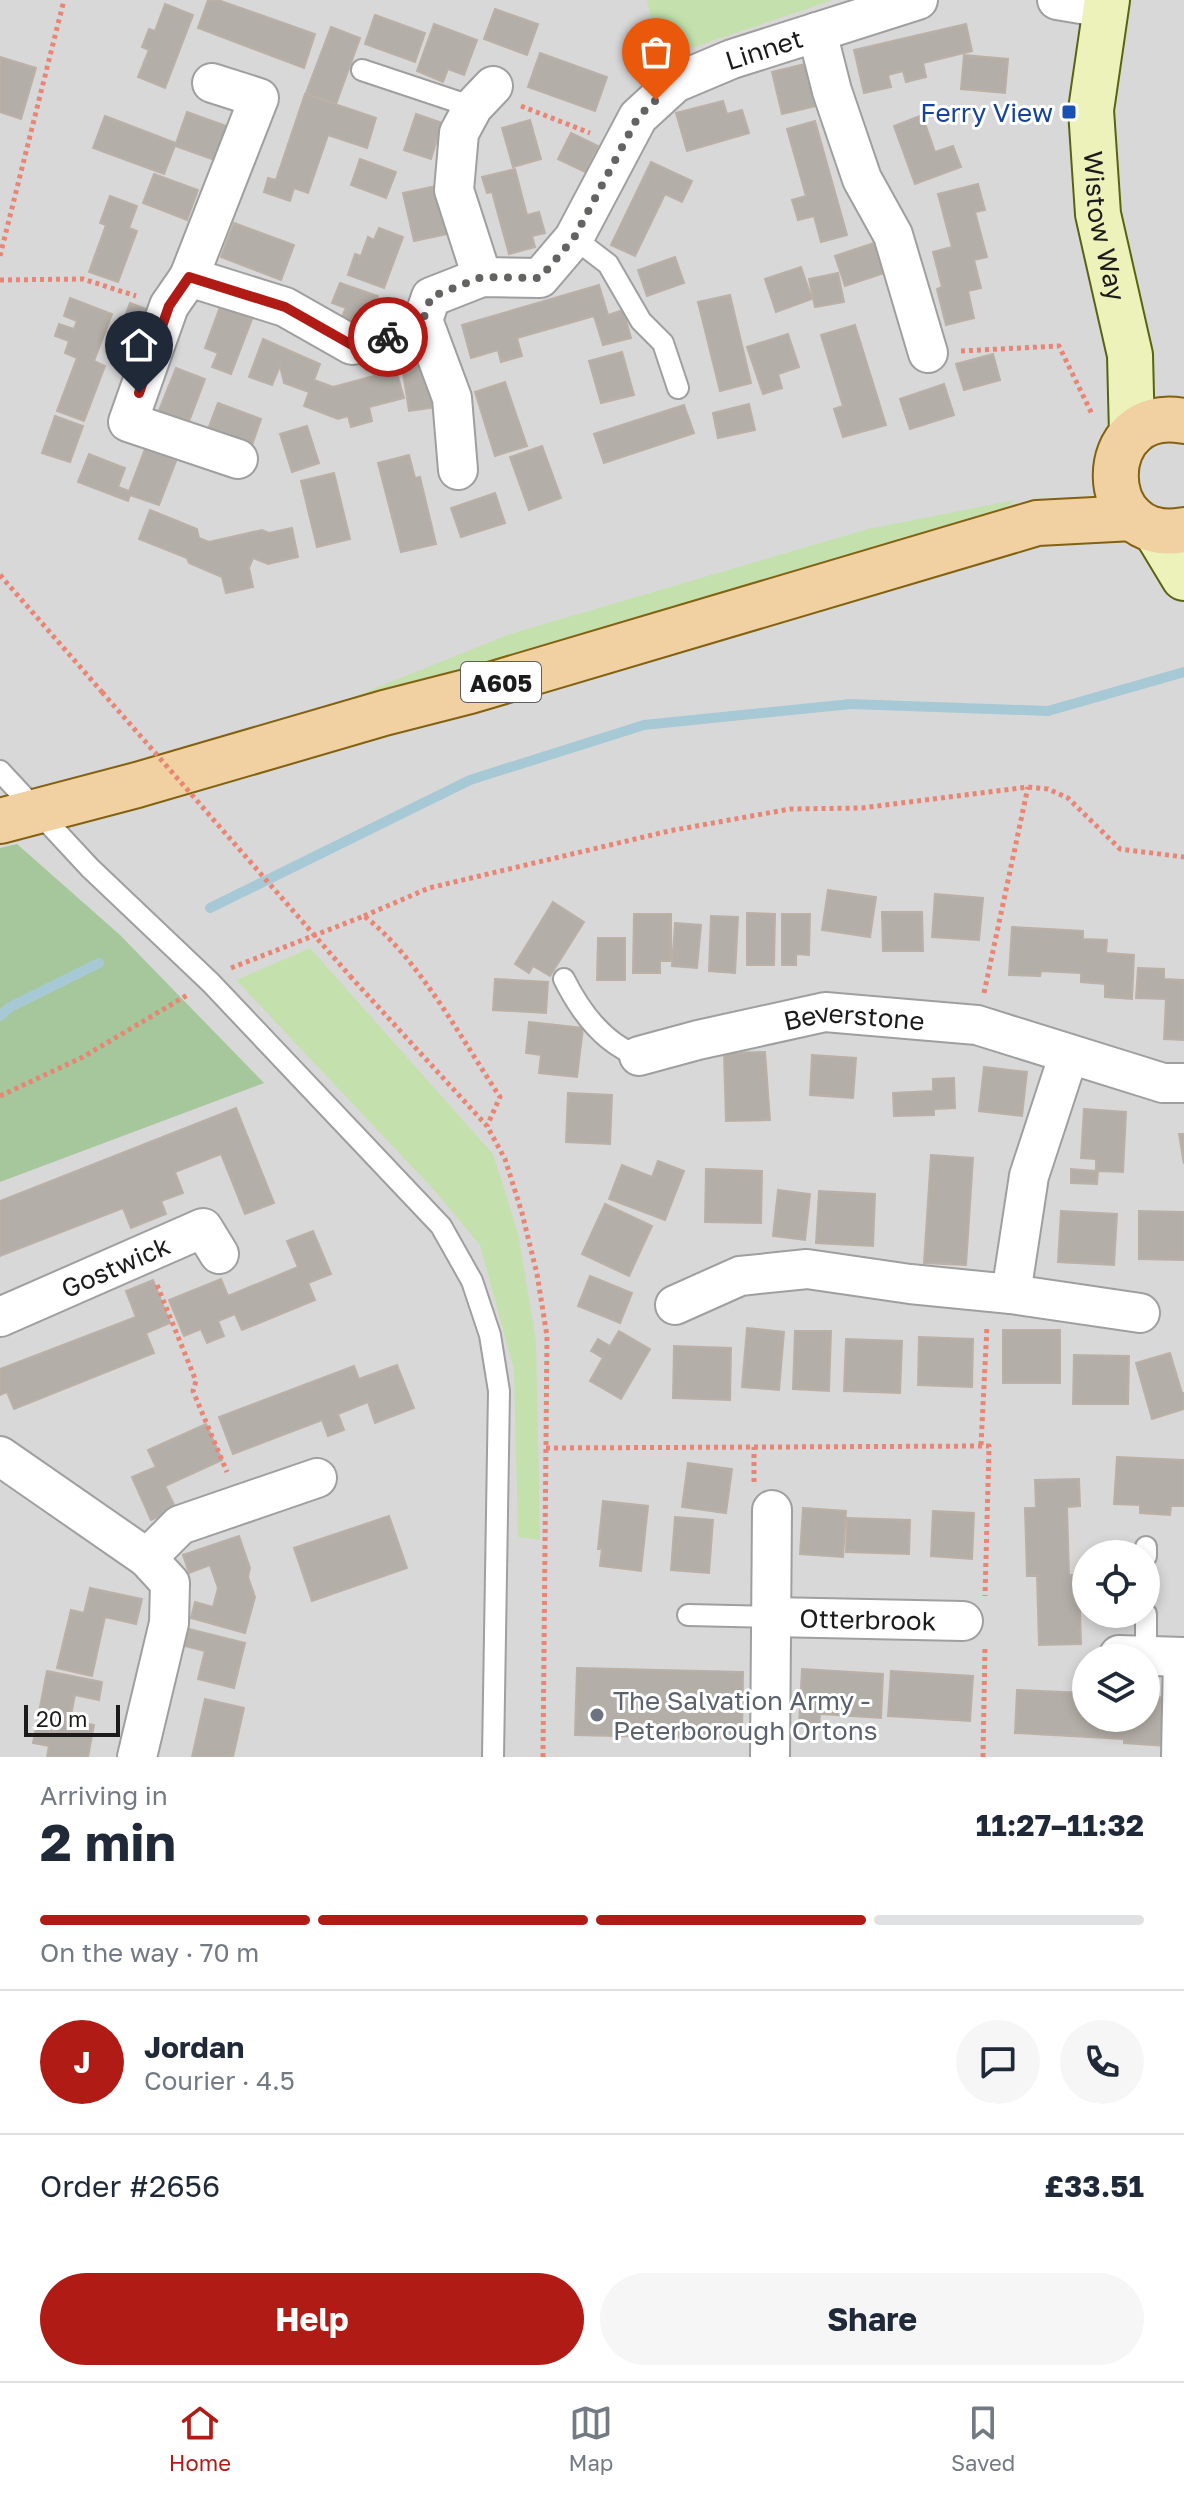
<!DOCTYPE html>
<meta charset="utf-8">
<style>
body{margin:0;font-family:"Golos Text",sans-serif;background:#f6f6f7;color:#1f2937;height:100vh;display:flex;flex-direction:column;font-size:30px;white-space:nowrap}
*{box-sizing:border-box;margin:0}
p{font-size:26px;color:#747a83}
.icon{flex:none;width:44px;height:44px;fill:none;stroke:currentColor;stroke-width:2;stroke-linecap:round;stroke-linejoin:round}
.map{position:relative;height:1757px;overflow:hidden}
.drawer{display:flex;flex-direction:column;background:#fff;flex:1}
.drawer>*{flex:none}
.tools{position:absolute;left:1072px;top:1540px;display:grid;gap:16px}
.tools a{display:grid;place-items:center;width:88px;height:88px;border-radius:50%;background:#fff;box-shadow:0 4px 12px #0003;font-size:40px}
.scale{position:absolute;left:24px;bottom:20px;width:96px;box-sizing:border-box;padding-left:8px;border:4px solid #1b1b1b;border-top:0;font-size:22px;line-height:28px;white-space:nowrap;color:#1b1b1b;-webkit-text-stroke:6px #fff;paint-order:stroke}
.pin{position:absolute;display:grid;place-items:center;width:68px;height:68px;color:#fff;margin:-82px -34px;border-radius:50% 50% 50% 0;rotate:-45deg;box-shadow:0 0 8px #0007}
.pin .icon{rotate:45deg}
.courier{position:absolute;display:grid;place-items:center;width:80px;height:80px;margin:-40px;border:6px solid #b11b16;border-radius:50%;background:#fff;color:#222;box-shadow:0 2px 10px #0007}
.head em{font-style:normal;font-weight:700}
.head div{display:flex;flex-direction:column-reverse}
.head{display:flex;align-items:center;justify-content:space-between;height:136px;padding:0 40px}
h1{font-size:52px;font-weight:700;line-height:60px}
.bar{display:grid;grid-template-columns:repeat(4,1fr);gap:12px 8px;align-content:center;height:96px;padding:0 40px}
.bar i{height:10px;border-radius:6px;background:#e0e1e3}
.bar .current{background:#b11b16}
.bar p{grid-column:span 4}
.line{display:flex;align-items:center;gap:20px;padding:0 40px;border-top:2px solid #e0e1e3}
.line div{flex:1}
.round{display:grid;place-items:center;flex:none;width:84px;height:84px;border-radius:42px;background:#f6f6f7}
.primary-button{display:flex;gap:16px;margin-top:auto;padding:16px 40px}
.primary-button a{flex:1;height:92px;border-radius:48px;background:#b11b16;color:#fff;font-size:32px;font-weight:700;line-height:92px;text-align:center}
.primary-button a+a{background:#f6f6f7;color:#1f2937}
.tabs{display:flex;justify-content:space-around;align-items:center;height:112px;border-top:2px solid #e0e1e3;background:#fff;font-size:22px;color:#747a83}
.tabs a{display:grid;justify-items:center;gap:4px}
.tabs .current{color:#b11b16}
.map>svg:first-child{display:block}
</style>
<div class="map">
<svg width="1184" height="1757" viewBox="0 0 1184 1757">
<rect width="100%" height="100%" fill="#ece9e2"/>
<path fill="#d9d8d8" fill-rule="evenodd" d="M 0,0 L 1184,0 L 1184,1757 L 0,1757 ZM 1086,1554 L 1146,1554 L 1146,1614 L 1086,1614 ZM 1086,1658 L 1146,1658 L 1146,1718 L 1086,1718 Z"/>
<g fill="#c4e1ad">
<polygon points="647,0 833,0 659,59"/>
<polygon points="1015,500 1003,509 677,615 321,710 510,634 868,529"/>
<polygon points="310,948 493,1154 518,1233 536,1341 540,1540 518,1537 514,1370 480,1245 434,1190 236,980"/>
</g>
<polygon fill="#a6c79b" points="17,844 120,935 264,1083 0,1182 0,848"/>
<g fill="none" stroke-linecap="round" stroke-linejoin="round">
<g stroke="#a7c9d5" stroke-width="10">
<polyline points="210,908 470,780 644,725 851,704 1048,711 1184,672"/>
<polyline points="0,1016 10,1007 99,963"/>
</g>
</g>
<g fill="#b4aea8" stroke="#bbb0a6" stroke-width="2">
<polygon points="208,0 218,0 315,34 304,68 198,28"/>
<polygon points="165,4 193,15 165,88 138,77 149,50 142,47 149,29 155,31"/>
<polygon points="495,9 538,24 527,55 484,39"/>
<polygon points="375,15 425,33 415,62 365,44"/>
<polygon points="434,24 477,40 464,75 448,69 443,82 417,71"/>
<polygon points="966,24 972,51 923,63 926,77 906,82 903,71 888,75 891,87 864,93 854,50"/>
<polygon points="331,27 360,38 336,104 306,93"/>
<polygon points="540,53 607,77 595,111 528,87"/>
<polygon points="964,55 1008,59 1005,93 961,89"/>
<polygon points="0,57 36,68 21,119 0,112"/>
<polygon points="805,64 816,106 782,114 772,72"/>
<polygon points="305,94 376,118 367,148 328,135 308,193 294,188 290,201 264,192 268,178 276,180"/>
<polygon points="723,101 727,114 742,110 749,133 687,151 676,113"/>
<polygon points="187,112 235,129 223,163 175,146"/>
<polygon points="416,114 442,123 431,159 404,150"/>
<polygon points="922,115 935,152 953,146 961,167 915,184 894,126"/>
<polygon points="105,116 176,143 164,174 93,148"/>
<polygon points="530,120 541,159 513,167 502,128"/>
<polygon points="815,121 847,235 821,242 814,216 798,220 792,200 806,196 787,129"/>
<polygon points="571,133 598,146 585,172 558,159"/>
<polygon points="360,159 396,172 386,198 351,185"/>
<polygon points="651,162 692,181 682,202 665,194 635,256 611,245"/>
<polygon points="515,169 527,215 539,212 545,233 532,236 535,247 509,254 492,192 487,193 482,177"/>
<polygon points="154,174 198,190 187,220 143,203"/>
<polygon points="978,184 985,210 975,212 987,257 974,260 981,288 968,291 974,318 946,325 937,289 942,287 933,252 952,247 938,194"/>
<polygon points="441,185 452,233 414,241 403,193"/>
<polygon points="110,196 137,206 129,228 137,231 118,282 89,272 106,225 100,223"/>
<polygon points="234,223 294,245 281,280 221,257"/>
<polygon points="379,228 403,237 384,288 348,275 355,254 361,256 368,237 374,240"/>
<polygon points="880,241 890,271 845,286 835,256"/>
<polygon points="675,257 684,283 647,296 638,270"/>
<polygon points="801,267 812,299 776,312 765,279"/>
<polygon points="838,273 844,302 815,307 809,279"/>
<polygon points="340,283 378,296 365,331 340,321 346,308 332,303"/>
<polygon points="599,285 608,315 623,310 631,338 603,345 594,316 517,338 522,356 501,362 498,350 471,358 462,325"/>
<polygon points="730,295 751,383 720,391 698,302"/>
<polygon points="70,298 112,314 94,361 105,366 84,421 57,411 77,358 65,353 69,341 55,336 59,324 74,329 77,321 64,316"/>
<polygon points="130,303 157,313 147,340 120,330"/>
<polygon points="220,307 252,319 231,374 212,367 218,353 205,348"/>
<polygon points="855,325 886,425 843,437 834,409 843,406 821,335"/>
<polygon points="788,334 799,367 778,374 782,388 763,394 747,347"/>
<polygon points="263,339 320,364 314,380 333,387 396,370 404,398 369,407 372,421 351,427 348,416 338,419 304,406 309,392 284,383 280,366 272,385 249,377"/>
<polygon points="622,352 634,395 601,403 589,361"/>
<polygon points="993,354 1000,380 964,390 956,364"/>
<polygon points="432,362 438,407 409,411 402,366"/>
<polygon points="176,368 205,379 188,424 158,413"/>
<polygon points="505,382 527,446 495,456 475,392"/>
<polygon points="944,384 954,415 910,429 900,399"/>
<polygon points="218,403 261,419 251,448 207,432"/>
<polygon points="749,404 755,430 718,438 713,413"/>
<polygon points="684,405 694,433 604,463 594,434"/>
<polygon points="55,416 83,426 70,462 42,453"/>
<polygon points="307,426 319,463 292,472 280,434"/>
<polygon points="542,446 561,498 529,510 510,457"/>
<polygon points="145,449 176,461 159,505 130,495 128,501 78,482 89,454 125,468 118,487 129,491"/>
<polygon points="409,455 415,478 420,477 436,544 401,552 378,463"/>
<polygon points="334,473 350,539 317,547 301,481"/>
<polygon points="495,493 505,523 461,537 451,508"/>
<polygon points="150,510 197,529 199,538 209,542 262,530 269,533 292,528 298,557 268,564 253,558 249,568 253,587 226,593 222,577 189,563 187,558 139,539"/>
<polygon points="828,890 876,897 870,937 822,930"/>
<polygon points="935,894 983,898 979,940 932,937"/>
<polygon points="553,902 584,922 550,976 533,966 529,973 515,964"/>
<polygon points="882,912 922,912 923,951 883,951"/>
<polygon points="747,913 775,914 774,965 747,965"/>
<polygon points="634,914 671,914 671,961 660,961 660,973 633,973"/>
<polygon points="782,914 810,914 809,955 796,954 796,965 782,965"/>
<polygon points="711,916 738,917 735,973 709,971"/>
<polygon points="675,923 701,925 697,968 672,966"/>
<polygon points="1012,927 1083,931 1083,939 1107,940 1106,953 1134,955 1132,999 1105,997 1105,984 1081,982 1081,973 1041,971 1040,976 1009,975"/>
<polygon points="598,938 625,938 625,980 597,980"/>
<polygon points="1138,968 1164,969 1164,979 1184,980 1184,1040 1164,1039 1166,999 1136,998"/>
<polygon points="495,979 548,982 546,1013 493,1010"/>
<polygon points="529,1022 583,1028 577,1077 539,1073 541,1055 526,1053"/>
<polygon points="765,1052 770,1120 726,1121 724,1053"/>
<polygon points="812,1055 856,1058 853,1098 810,1095"/>
<polygon points="984,1067 1027,1072 1022,1116 979,1111"/>
<polygon points="954,1078 955,1108 934,1109 934,1115 894,1116 893,1093 933,1091 933,1079"/>
<polygon points="568,1093 612,1095 610,1144 566,1142"/>
<polygon points="236,1108 274,1203 245,1214 221,1154 175,1172 183,1193 161,1201 166,1214 131,1228 123,1208 0,1256 0,1201"/>
<polygon points="1084,1109 1126,1112 1123,1172 1098,1171 1097,1184 1071,1183 1071,1169 1096,1171 1096,1159 1081,1158"/>
<polygon points="1179,1134 1184,1134 1184,1164"/>
<polygon points="931,1155 973,1158 966,1265 924,1263"/>
<polygon points="658,1161 684,1171 665,1220 609,1199 622,1165 652,1177"/>
<polygon points="706,1169 762,1171 761,1223 705,1222"/>
<polygon points="778,1190 810,1194 805,1240 773,1236"/>
<polygon points="819,1191 875,1194 873,1246 816,1243"/>
<polygon points="605,1204 652,1226 629,1276 582,1254"/>
<polygon points="1061,1211 1117,1214 1114,1265 1058,1262"/>
<polygon points="1139,1211 1184,1212 1184,1260 1139,1259"/>
<polygon points="313,1231 331,1274 308,1283 315,1300 242,1330 235,1314 218,1321 224,1336 207,1343 201,1329 184,1336 169,1300 221,1279 228,1296 298,1267 287,1241"/>
<polygon points="590,1276 632,1293 620,1323 578,1306"/>
<polygon points="153,1280 170,1323 146,1333 154,1353 14,1409 7,1392 0,1395 0,1369 136,1317 126,1291"/>
<polygon points="747,1328 784,1332 779,1390 742,1387"/>
<rect x="1003" y="1330" width="57" height="53"/>
<polygon points="619,1331 650,1349 621,1399 590,1381 603,1358 591,1351 598,1339 610,1346"/>
<polygon points="795,1331 831,1331 829,1391 793,1389"/>
<polygon points="919,1337 973,1339 972,1387 918,1385"/>
<polygon points="846,1339 902,1341 900,1393 844,1391"/>
<polygon points="674,1346 731,1348 730,1400 673,1398"/>
<polygon points="1170,1353 1182,1393 1184,1393 1184,1409 1152,1419 1136,1363"/>
<polygon points="1074,1355 1129,1356 1128,1404 1073,1404"/>
<polygon points="397,1365 414,1408 375,1423 368,1402 338,1414 344,1430 328,1436 322,1420 233,1454 219,1417 354,1366 359,1379"/>
<polygon points="206,1424 222,1460 165,1486 176,1509 151,1520 132,1477 156,1467 148,1450"/>
<polygon points="1117,1457 1184,1460 1184,1506 1171,1506 1170,1515 1140,1513 1140,1505 1114,1504"/>
<polygon points="688,1463 732,1469 726,1513 682,1507"/>
<polygon points="1079,1479 1080,1506 1067,1507 1069,1575 1079,1575 1081,1644 1039,1645 1037,1576 1027,1576 1025,1508 1036,1508 1035,1480"/>
<polygon points="603,1501 648,1506 641,1571 600,1566 602,1549 598,1549"/>
<polygon points="803,1508 846,1511 843,1557 800,1554"/>
<polygon points="933,1511 974,1513 972,1559 931,1556"/>
<polygon points="389,1516 407,1568 312,1601 294,1548"/>
<polygon points="675,1517 713,1520 709,1573 671,1570"/>
<polygon points="847,1518 910,1520 909,1554 846,1552"/>
<polygon points="239,1536 250,1568 248,1577 255,1597 245,1633 191,1618 195,1602 213,1607 218,1588 210,1565 189,1573 183,1555"/>
<polygon points="90,1588 142,1599 136,1624 105,1617 92,1676 57,1668 71,1610 84,1613"/>
<polygon points="189,1629 245,1643 234,1688 198,1679 205,1651 185,1646"/>
<polygon points="577,1668 743,1672 742,1739 575,1735"/>
<polygon points="802,1669 883,1674 881,1718 820,1714 819,1728 799,1727"/>
<polygon points="47,1671 102,1682 99,1700 75,1695 70,1720 94,1725 88,1757 47,1757 49,1746 33,1743"/>
<polygon points="891,1671 973,1676 970,1721 888,1716"/>
<polygon points="1017,1690 1086,1693 1086,1718 1146,1718 1146,1696 1169,1698 1166,1746 1124,1743 1124,1739 1015,1733"/>
<polygon points="205,1699 244,1708 233,1757 192,1757"/>
</g>
<g fill="none" stroke-linecap="round" stroke-linejoin="round">
<g stroke="#9f9f9f" stroke-width="24">
<g id="lane">
<polyline points="362,70 473,107"/>
<polyline points="574,238 608,264 641,321 663,343 678,388"/>
<polyline points="0,771 90,868 211,983 441,1226 472,1281 490,1335 499,1391 493,1757"/>
<path d="M 564,979 C 580,1011 604,1044 639,1056"/>
<polyline points="1146,1556 1146,1547"/>
<polyline points="688,1615 772,1617"/>
<polyline points="1146,1656 1146,1614"/>
</g>
</g>
<g stroke="#9f9f9f" stroke-width="42">
<g id="street">
<polyline points="1057,0 1105,8"/>
<polyline points="817,32 832,91 862,179 893,235 928,353"/>
<polyline points="189,277 259,98 212,83"/>
<polyline points="482,277 454,190 459,133 473,107 493,86"/>
<polyline points="423,320 452,398 458,470"/>
<path id="s1" d="M 238,459 L 128,422 L 169,306 L 189,277 L 285,307 L 352,345 L 376,342 L 423,320 L 431,297 L 482,277 L 540,278 L 574,238 L 638,117 L 675,83 L 732,59 L 918,0"/>
<path id="s2" d="M 639,1056 L 698,1040 L 825,1012 L 977,1025 L 1163,1083 L 1184,1083"/>
<polyline points="1011,1294 1029,1176 1069,1054"/>
<polyline points="675,1305 740,1276 807,1269 910,1284 1011,1294 1140,1313"/>
<path id="s3" d="M 0,1317 L 203,1228 L 219,1254"/>
<polyline points="0,1456 147,1558 170,1583 169,1623 137,1757"/>
<polyline points="147,1558 180,1525 317,1478"/>
<path id="s4" d="M 772,1617 L 963,1621"/>
<polyline points="1119,1655 1184,1657"/>
<polyline points="770,1757 772,1510"/>
<polyline points="1181,1757 1183,1657"/>
</g>
</g>
<g stroke="#586410" stroke-width="48">
<g id="secondary">
<path id="s5" d="M 1107,0 L 1091,110 L 1098,214 L 1130,355 L 1132,434"/>
<polyline points="1155,530 1184,578"/>
</g>
</g>
<g stroke="#836110" stroke-width="48">
<g id="primary">
<path d="M 1184,421 C 1093,403 1093,548 1184,530"/>
<polyline points="0,821 137,785 384,713 470,691 1037,523 1133,518"/>
</g>
</g>
<g stroke="#e98575" stroke-width="5" stroke-dasharray="4 4" stroke-linecap="butt">
<polyline points="521,106 590,133"/>
<polyline points="0,256 64,0"/>
<polyline points="0,280 83,279 136,296"/>
<polyline points="961,351 1059,346 1092,414"/>
<polyline points="0,575 102,692"/>
<polyline points="364,916 429,888 669,831 790,809 862,808 1028,787 1048,789 1068,798 1120,849 1184,857"/>
<path d="M 231,968 L 364,916 C 418,957 462,1040 500,1097 L 487,1126"/>
<polyline points="350,976 487,1126 505,1159 522,1213 537,1274 547,1336 543,1757"/>
<polyline points="984,993 1028,787"/>
<polyline points="0,1096 83,1057 189,994"/>
<polyline points="157,1285 196,1381 193,1391 227,1472"/>
<polyline points="981,1445 987,1326"/>
<polyline points="546,1448 989,1446 985,1596"/>
<polyline points="754,1482 754,1447"/>
<polyline points="983,1757 985,1646"/>
</g>
<use href="#lane" stroke="#fff" stroke-width="20"/>
<use href="#street" stroke="#fff" stroke-width="38"/>
<use href="#secondary" stroke="#edf1ba" stroke-width="44"/>
<use href="#primary" stroke="#f1d1a2" stroke-width="44"/>
<polyline stroke="#e98575" stroke-width="5" stroke-dasharray="4 4" stroke-linecap="butt" points="102,692 350,976"/>
</g>
<g fill="none" stroke-linecap="round" stroke-linejoin="round">
<polyline stroke="#646361" stroke-width="8" stroke-dasharray="0 14.4" points="388,337 423,320 431,297 482,277 540,278 574,238 638,117 656,100"/>
<polyline stroke="#b11b16" stroke-width="10" points="139,393 169,306 189,277 285,307 352,345 376,342 388,337"/>
</g>
<rect fill="#1a4fb4" stroke="#fff" stroke-width="3" x="1061" y="104" width="16" height="16" rx="4"/>
<circle fill="#6b7280" stroke="#fff" stroke-width="3" cx="597" cy="1715" r="8"/>
<g text-anchor="middle" dominant-baseline="central" stroke-width="6" stroke-linejoin="round" paint-order="stroke">
<rect fill="#fff" stroke="#5f5f5f" stroke-width="2" x="461" y="662" width="80" height="40" rx="6"/>
<g font-size="24" font-weight="bold" fill="#1b1b1b">
<text x="501" y="682">A605</text>
</g>
<g font-size="26" fill="#1b1b1b" stroke="#fff">
<text stroke="none"><textPath href="#s1" startOffset="1000">Linnet</textPath></text>
<text stroke="none"><textPath href="#s5" startOffset="228">Wistow Way</textPath></text>
<text stroke="none"><textPath href="#s2" startOffset="220">Beverstone</textPath></text>
<text stroke="none"><textPath href="#s3" startOffset="126">Gostwick</textPath></text>
<text stroke="none"><textPath href="#s4" startOffset="96">Otterbrook</textPath></text>
</g>
<g font-size="26" fill="#164399" stroke="#fff" text-anchor="end">
<text x="1053" y="112">Ferry View</text>
</g>
<g font-size="26" fill="#5b616d" stroke="#fff" text-anchor="start">
<text x="613" y="1700">The Salvation Army -<tspan x="613" dy="30">Peterborough Ortons</tspan></text>
</g>
</g>
</svg>
<div class="tools">
<a><svg class="icon" aria-label="locate" viewBox="0 0 24 24"><circle cx="12" cy="12" r="6"/><path d="M12 2v4M12 18v4M2 12h4M18 12h4"/></svg></a>
<a><svg class="icon" aria-label="layers" viewBox="0 0 24 24"><path d="M12 4l9 5-9 5-9-5zM3 14l9 5 9-5"/></svg></a>
</div>
<div class="scale">20 m</div>
<div class="pin" style="left:656px;top:100px;background:#ea580c"><svg class="icon" aria-label="bag" viewBox="0 0 24 24"><path d="M5 8h14l-1 12H6zM9 8a3 3 0 0 1 6 0"/></svg></div>
<div class="pin" style="left:139px;top:393px;background:#1f2937"><svg class="icon" aria-label="home" viewBox="0 0 24 24"><path d="M3 11l9-7 9 7M6 9v11h12V9"/></svg></div>
<div class="courier" style="left:388px;top:337px"><svg class="icon" aria-label="bike" viewBox="0 0 24 24"><circle cx="6" cy="16" r="4"/><circle cx="18" cy="16" r="4"/><path d="M6 16l4-8h5l3 8M10 8l3 8H6M13 5h3"/></svg></div>
</div>
<section class="drawer">
<div class="head"><div><h1>2 min</h1><p>Arriving in</p></div><em>11:27–11:32</em></div>
<div class="bar"><i class="current"></i><i class="current"></i><i class="current"></i><i></i><p>On the way · 70 m</p></div>
<div class="line" style="height:144px"><b class="round" style="background:#b11b16;color:#fff">J</b><div><b>Jordan</b><p>Courier · 4.5</p></div><a class="round"><svg class="icon" aria-label="chat" viewBox="0 0 24 24"><path d="M4 5h16v11H9l-5 4z"/></svg></a><a class="round"><svg class="icon" aria-label="phone" viewBox="0 0 24 24"><path d="M5 4h4l2 5-3 2q2 4 5 5l2-3 5 2v4C11 20 4 13 5 4z"/></svg></a></div>
<div class="line" style="height:104px"><div>Order #2656</div><b>£33.51</b></div>
<div class="primary-button"><a>Help</a><a>Share</a></div>
</section>
<nav class="tabs">
<a class="current"><svg class="icon" aria-label="home" viewBox="0 0 24 24"><path d="M3 11l9-7 9 7M6 9v11h12V9"/></svg>Home</a>
<a><svg class="icon" aria-label="map" viewBox="0 0 24 24"><path d="M3 6l6-2 6 2 6-2v14l-6 2-6-2-6 2zM9 4v14M15 6v14"/></svg>Map</a>
<a><svg class="icon" aria-label="saved" viewBox="0 0 24 24"><path d="M7 4h10v16l-5-4-5 4z"/></svg>Saved</a>
</nav>
